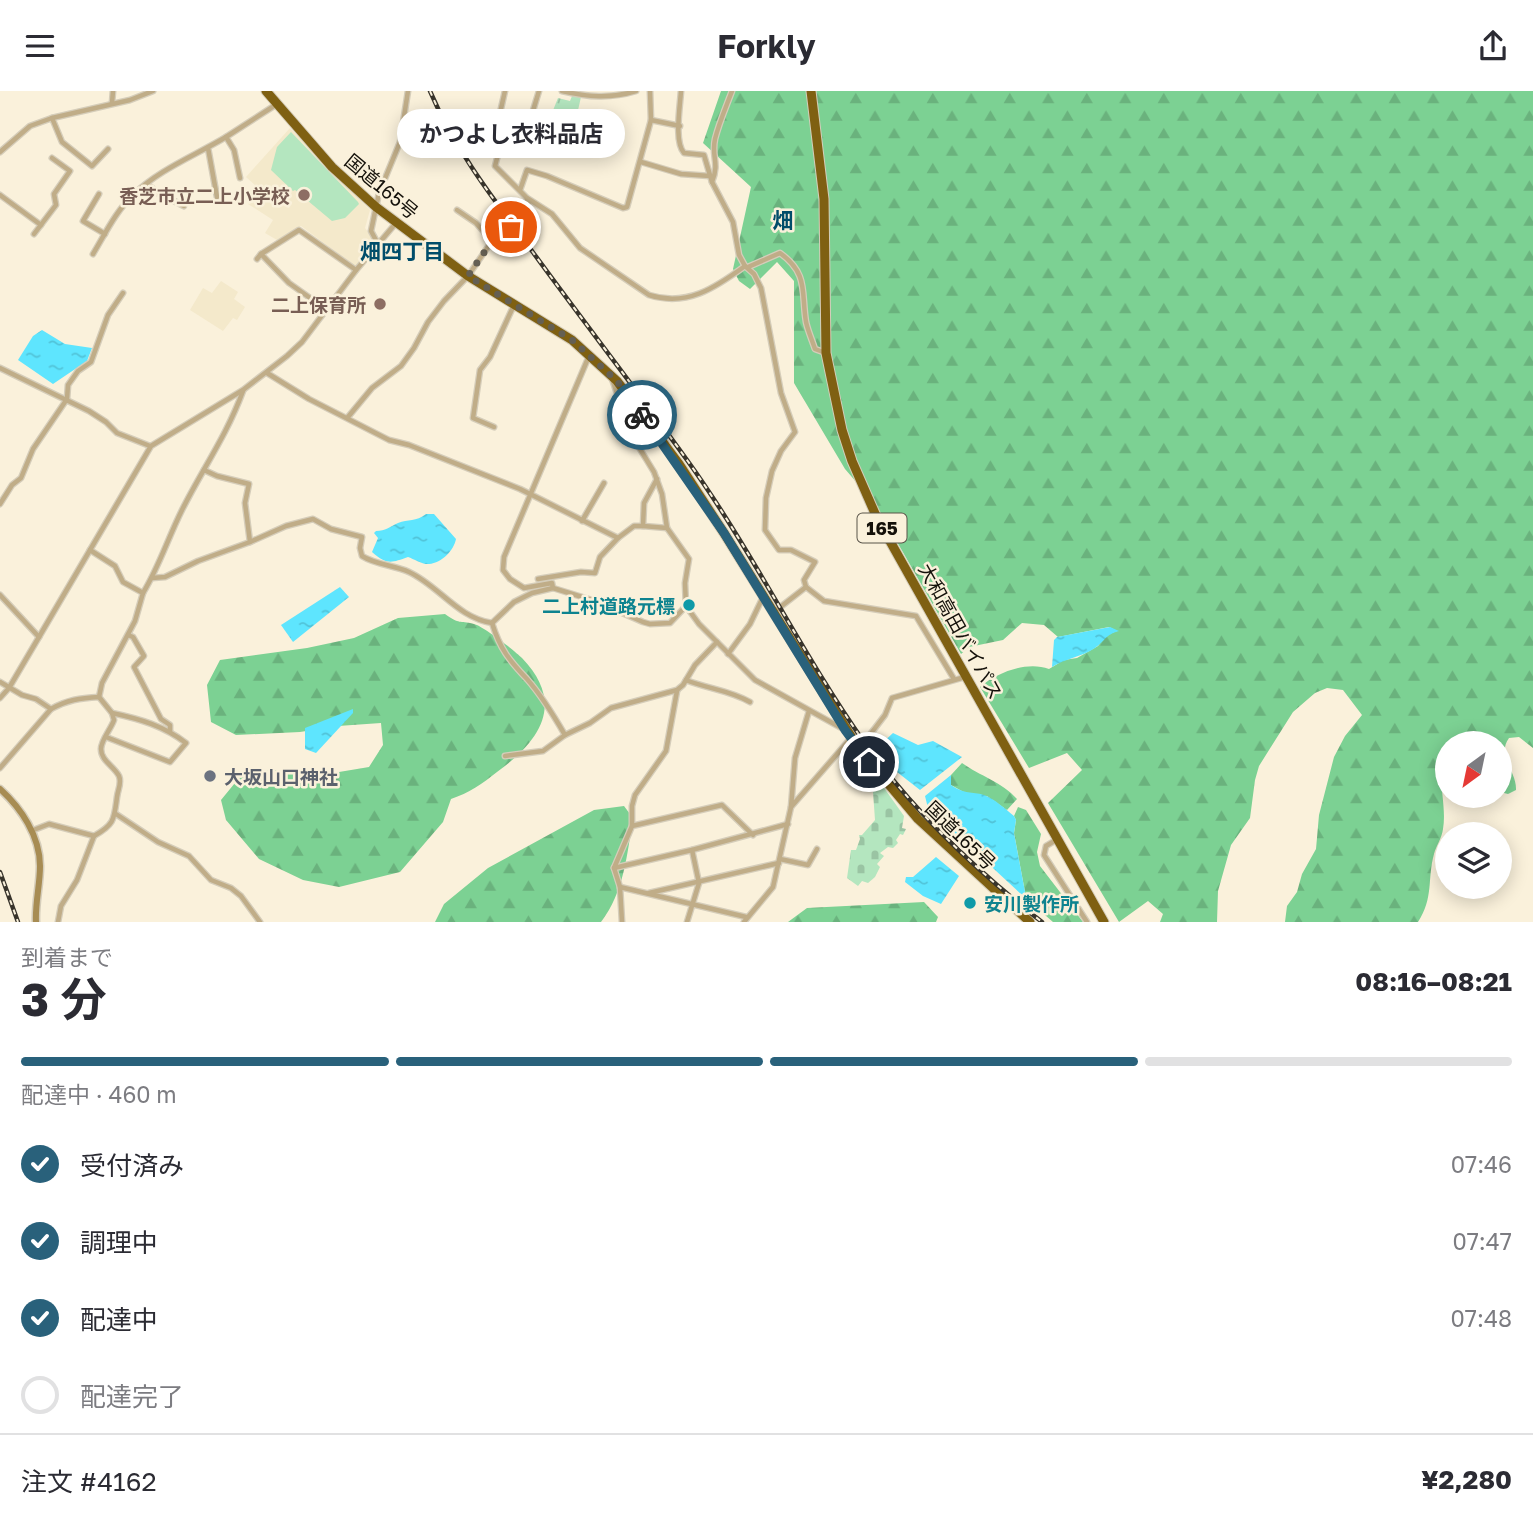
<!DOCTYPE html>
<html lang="ja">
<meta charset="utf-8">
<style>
body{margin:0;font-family:"Golos Text","Noto Sans JP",sans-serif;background:#f2f2f3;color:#2b2b33;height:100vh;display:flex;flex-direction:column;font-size:26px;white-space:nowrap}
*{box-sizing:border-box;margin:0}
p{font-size:23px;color:#7c7c81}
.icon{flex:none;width:38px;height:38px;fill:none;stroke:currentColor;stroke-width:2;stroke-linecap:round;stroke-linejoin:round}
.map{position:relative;height:831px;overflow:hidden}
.panel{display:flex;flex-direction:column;background:#fff;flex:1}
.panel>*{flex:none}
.needle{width:46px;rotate:213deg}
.controls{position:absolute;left:1435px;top:640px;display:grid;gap:14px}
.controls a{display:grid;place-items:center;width:77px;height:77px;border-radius:50%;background:#fff;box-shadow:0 4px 18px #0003;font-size:35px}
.pin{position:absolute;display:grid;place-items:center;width:60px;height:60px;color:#fff;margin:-30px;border:4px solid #fff;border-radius:50%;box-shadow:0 2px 7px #0007}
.courier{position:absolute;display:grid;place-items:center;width:70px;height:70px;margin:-35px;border:5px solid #29617b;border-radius:50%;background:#fff;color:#222;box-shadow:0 2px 9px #0007}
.bubble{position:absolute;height:49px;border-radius:24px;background:#fff;box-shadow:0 4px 18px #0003;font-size:23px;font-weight:700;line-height:49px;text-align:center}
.headline em{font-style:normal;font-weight:700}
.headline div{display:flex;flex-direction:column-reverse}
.headline{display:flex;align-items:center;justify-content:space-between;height:119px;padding:0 21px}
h1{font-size:46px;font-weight:700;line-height:52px}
.bar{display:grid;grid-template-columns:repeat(4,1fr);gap:10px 7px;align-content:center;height:84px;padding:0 21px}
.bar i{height:9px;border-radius:5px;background:#e1e1e2}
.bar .on{background:#29617b}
.bar p{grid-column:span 4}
.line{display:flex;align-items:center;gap:18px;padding:0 21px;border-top:2px solid #e1e1e2}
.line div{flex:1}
ol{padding:0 21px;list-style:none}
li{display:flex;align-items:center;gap:21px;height:77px}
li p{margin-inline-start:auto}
li .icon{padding:7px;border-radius:50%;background:#29617b;color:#fff;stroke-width:4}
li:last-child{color:#7c7c81}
li i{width:38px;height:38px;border:4px solid #e1e1e2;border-radius:50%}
header{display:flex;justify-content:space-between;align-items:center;height:91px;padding:0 21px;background:#fff;font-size:32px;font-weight:700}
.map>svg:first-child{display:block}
</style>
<header><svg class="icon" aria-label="menu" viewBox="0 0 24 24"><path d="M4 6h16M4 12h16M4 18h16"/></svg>Forkly<svg class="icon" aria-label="share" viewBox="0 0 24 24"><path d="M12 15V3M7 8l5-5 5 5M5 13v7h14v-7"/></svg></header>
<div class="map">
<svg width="1533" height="831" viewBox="0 0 1533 831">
<defs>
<pattern id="forest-firs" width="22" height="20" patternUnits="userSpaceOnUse" patternTransform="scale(1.75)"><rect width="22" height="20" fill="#7cd193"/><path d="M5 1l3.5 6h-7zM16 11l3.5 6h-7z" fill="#6ab27d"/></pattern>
<pattern id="cemetery-stones" width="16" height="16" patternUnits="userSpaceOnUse" patternTransform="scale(1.75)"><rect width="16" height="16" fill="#b4e6bf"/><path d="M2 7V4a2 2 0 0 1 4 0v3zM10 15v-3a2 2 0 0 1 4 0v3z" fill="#9ac4a3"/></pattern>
<pattern id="park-tufts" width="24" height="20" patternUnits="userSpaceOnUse" patternTransform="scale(1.75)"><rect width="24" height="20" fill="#b4e6bf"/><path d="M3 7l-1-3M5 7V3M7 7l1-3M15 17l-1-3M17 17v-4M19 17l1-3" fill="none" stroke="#9ac4a3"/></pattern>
<pattern id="water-ripples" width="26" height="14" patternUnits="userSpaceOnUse" patternTransform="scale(1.75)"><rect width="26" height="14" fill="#5ee5fe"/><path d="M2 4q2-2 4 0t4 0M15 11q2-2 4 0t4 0" fill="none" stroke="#51c3d8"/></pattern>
</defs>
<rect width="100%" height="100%" fill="#faf1db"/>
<g fill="#f4e9cb">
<polygon points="290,37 370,119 365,137 376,151 356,176 301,135 277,149 265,142 273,129 248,113 257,96 246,86"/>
<polygon points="221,190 238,201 234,208 245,216 237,229 233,227 223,240 190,219 203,197 212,202"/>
</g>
<g fill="url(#forest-firs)">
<path d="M 721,0 L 1533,0 L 1533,657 L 1519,646 L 1509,647 C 1496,665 1517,680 1516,699 L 1508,703 L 1500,701 L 1500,653 L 1461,653 L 1460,650 L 1451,649 C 1431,672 1448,710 1443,738 C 1442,747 1436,755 1434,763 C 1427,789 1434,806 1418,831 L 1285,831 L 1287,815 L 1297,801 L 1302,783 L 1316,758 L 1319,724 L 1334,666 L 1345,645 L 1362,624 L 1343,599 L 1327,597 L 1315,602 L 1293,621 L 1259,675 L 1255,689 L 1250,727 L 1231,754 L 1218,800 L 1217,831 L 1160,831 L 1163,823 L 1148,810 L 1119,831 L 1048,712 L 1082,679 L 1067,662 L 1029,677 L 980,596 C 998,581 1027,570 1049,578 L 1064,569 L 1077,567 L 1098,555 L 1106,544 L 1117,540 L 1109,536 L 1058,546 L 1044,534 L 1022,532 L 1003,549 L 969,556 L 961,563 L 876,414 L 845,378 L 794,292 L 794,190 L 777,171 L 750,198 L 739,190 L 733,178 L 751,96 L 703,52 Z"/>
<path d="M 445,523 C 461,534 458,529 474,533 C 483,535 515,560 522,567 C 566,613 540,650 497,681 C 482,693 469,702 451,708 L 443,731 L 400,781 L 339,796 L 303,789 L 259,768 L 226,729 L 221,709 L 239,687 L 269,679 L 327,683 L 369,676 L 383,654 L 381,632 L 338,635 L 300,641 L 236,644 L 211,631 L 207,594 L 220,569 L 307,557 L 354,547 L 398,527 Z"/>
<path d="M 962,672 C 980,685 1002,691 1017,708 L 1007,719 L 987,705 L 969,704 L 951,694 L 951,684 Z"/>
<path d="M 624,715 L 633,727 C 627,764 624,801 601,831 L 435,831 L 444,813 L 488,777 L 594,719 Z"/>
<polygon points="1018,716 1026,719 1041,743 1037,761 1040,775 1083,831 1053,831 1023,805 1025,801 1014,742 1016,729 1014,725"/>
<polygon points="924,811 938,826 936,831 788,831 807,817"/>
</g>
<polygon fill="url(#cemetery-stones)" points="882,694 904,725 902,737 906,738 903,744 900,743 896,749 898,752 893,757 888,756 880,762 884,765 877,773 880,776 875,786 868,792 862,790 858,795 847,787 851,759 856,759 860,748 859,744 862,744 875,729 873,701"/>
<polygon fill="url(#park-tufts)" points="572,5 581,6 574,37 564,34 558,49 543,44 558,7 570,10"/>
<polygon fill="#b4e6bf" points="291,41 358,111 359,113 345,127 332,130 295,99 293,100 271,79 277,56"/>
<g fill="url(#water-ripples)">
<polygon points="42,239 65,253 92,257 87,270 53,293 18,269 33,245"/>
<path d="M 426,423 L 434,423 L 456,448 C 454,459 442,472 429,473 C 423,474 414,468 408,466 C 391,472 387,474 372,461 L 378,447 L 374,442 L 376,440 C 386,440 389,436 398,432 C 408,428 416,431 426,423 Z"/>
<polygon points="340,496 349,506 293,551 281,534"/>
<path d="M 1110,536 L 1119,540 C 1105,544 1106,549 1095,557 C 1082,566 1066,567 1052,576 L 1054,549 L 1057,546 Z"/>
<polygon points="353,618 353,622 316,662 305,658 305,637"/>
<polygon points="893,642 918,654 933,650 962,666 920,699 897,681 878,656"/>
<path d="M 951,684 L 951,694 C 966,704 971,700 984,704 C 995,708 1005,718 1014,725 L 1016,729 L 1014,742 L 1025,801 L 1023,805 L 928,717 L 925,705 Z"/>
<polygon points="936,766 959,785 941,813 923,805 905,791 906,786 913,786"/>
</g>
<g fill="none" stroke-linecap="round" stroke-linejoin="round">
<g stroke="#d5cdba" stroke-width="7">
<g id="street">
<path d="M 505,0 L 497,35 L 501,52 L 495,75 L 527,107 L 552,123 L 580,157 L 649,204 C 687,216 715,197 745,175"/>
<path d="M 562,0 C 588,6 610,8 636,0"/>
<path d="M 681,0 C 680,16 674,51 684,62 L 704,64 L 712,91"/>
<path d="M 732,0 C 726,16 719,32 715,48 C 711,66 720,71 712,91 L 733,131 L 739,164 L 745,175 L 754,183 L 761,197 L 781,302 L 795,341 L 781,360 L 772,380 L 766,407 L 765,439 L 779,459 L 791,459 L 815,471 L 804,489 L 806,496 L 824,510 L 916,525 L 954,588"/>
<polyline points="112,12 113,0"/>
<polyline points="651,29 680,35"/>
<polyline points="501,52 523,52 539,0"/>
<polyline points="208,57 217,106"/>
<polyline points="108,58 92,75 62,51 52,27 130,9 153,0"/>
<polyline points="0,61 30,35 52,27"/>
<polyline points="641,71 681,83 710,85"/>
<polyline points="240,87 234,59 226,46 277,13"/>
<polyline points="147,93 158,102 184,115"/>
<polyline points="520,99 527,79 547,85 623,117 627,116 651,29 650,0"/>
<polyline points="99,103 83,130 105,143"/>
<polyline points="0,104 41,134"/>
<polyline points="457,119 476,132 492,150"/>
<polyline points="34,143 56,114 54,103 70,80 52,67"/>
<polyline points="378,153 371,140 379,102 400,51 408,0"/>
<path d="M 93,163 C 105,143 116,120 133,104 C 158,79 196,64 226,46"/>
<polyline points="261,163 289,192 327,219"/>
<polyline points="257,168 261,163 299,139 356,179"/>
<path d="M 748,176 L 780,162 C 809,183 801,201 806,231 C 808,240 812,249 815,258 L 826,262"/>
<polyline points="0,277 89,320 106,331 117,342 150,355"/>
<polyline points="267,282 309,308 389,349 409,354 520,398 618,447 634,435 643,435 644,412 657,388"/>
<polyline points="612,288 632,345 654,381 662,403 667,437 689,468 685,492 686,515 699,533 755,589 845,639"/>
<polyline points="348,326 372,297 401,275 414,257 428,231 444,210 468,185 492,150 526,125 529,115 527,108"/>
<polyline points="494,336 473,327 480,279 490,266 514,214"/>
<polyline points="0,413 12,394 21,387 33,358 67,308 68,294 78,280 91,271 108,224 123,202"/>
<polyline points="582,430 604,392"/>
<polyline points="643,435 667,437"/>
<path d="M 250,451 L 286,435 L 313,428 L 331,438 L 362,446 L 360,457 L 362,465 C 376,474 394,474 409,481 C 439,495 458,527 492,532 L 514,511 L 532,502 L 553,497 L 595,510 L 643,531 L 650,533 L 670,532 L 686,515"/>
<polyline points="90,459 115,475 123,491 143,502 135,530 102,592 99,606"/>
<polyline points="152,487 165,486 198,470 250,451 245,412 249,393 217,385 204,379"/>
<polyline points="538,488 581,481 595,482 600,466 618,447"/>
<polyline points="553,497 552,492 524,497 510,488 503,479 504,466 589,265"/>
<path d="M 143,502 C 159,476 168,447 182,419 C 203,377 226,346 243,300"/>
<polyline points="0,504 39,546"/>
<polyline points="774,521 806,496"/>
<path d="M 492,532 C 500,558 509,569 527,588 C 542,605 554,625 565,644"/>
<polyline points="128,544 133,546 144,565 134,576 161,628 170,634 170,640"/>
<polyline points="728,563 750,533 763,506"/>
<path d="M 686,589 C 708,598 729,599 750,611"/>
<polyline points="0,591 22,604 36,608 51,618"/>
<polyline points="0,607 9,597 39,546 151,355 243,299 287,265 302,251 357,178 396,132"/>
<polyline points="809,620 795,667 791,716 851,647"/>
<path d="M 106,646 L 170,671 L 186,652 C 164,635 140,628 112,622"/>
<polyline points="859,658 885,624 892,607 965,586"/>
<polyline points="505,665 543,660 565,644 590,632 611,617 677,599 683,594 695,574 717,551"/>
<path d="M 0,677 L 51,618 C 67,609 80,607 99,606 L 112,622 L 114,629 C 111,638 101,649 101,658 C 101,670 114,675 119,685 C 122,692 118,698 117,706 C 114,728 115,733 94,745 L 49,733 L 31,740"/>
<polyline points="116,723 158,751 189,765 211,789 231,797 241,805 260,831"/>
<polyline points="632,734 632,715 635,704 666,660 677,600"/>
<polyline points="1056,749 1046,755 1044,764 1087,831"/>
<polyline points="780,768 808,774 817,758"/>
<polyline points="614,777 692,759 788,733"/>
<polyline points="620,796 746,826"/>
<polyline points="649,802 779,772"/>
<polyline points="58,831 61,815 77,789 94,745"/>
<polyline points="622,831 620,796 614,777 632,735 722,714 753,744"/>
<polyline points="687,831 699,792 692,759"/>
<polyline points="744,831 773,796 791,716"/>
</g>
</g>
<g stroke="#d5cdba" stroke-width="9">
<path id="secondary" d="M 0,698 C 21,717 40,745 40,775 C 40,794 35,812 36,831"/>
</g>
<g stroke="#d5cdba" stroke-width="11">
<g id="highway">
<polyline points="266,0 332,76 376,116 468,185 572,249 617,290 679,373 724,442 859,658 918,728 1030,831"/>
<polyline points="811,0 824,108 826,262 842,339 852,370 877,427 1104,831"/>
</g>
</g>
<use href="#street" stroke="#c0ad88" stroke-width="4.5"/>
<use href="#secondary" stroke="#a78c53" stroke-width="6"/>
<use href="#highway" stroke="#7f6012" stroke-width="9"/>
<g stroke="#38342b" stroke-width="4.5">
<g id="rail">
<path d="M 430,0 C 455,59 494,109 532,160 C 583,230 636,298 687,369 C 752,459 800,560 864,651 C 912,719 977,780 1042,831"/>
<polyline points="0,781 18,831"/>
</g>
</g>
<use href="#rail" stroke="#faf1db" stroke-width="2" stroke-dasharray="5" stroke-linecap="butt"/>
</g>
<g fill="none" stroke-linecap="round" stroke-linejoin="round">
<polyline stroke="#645f53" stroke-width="7" stroke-dasharray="0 12.6" points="511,136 492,150 468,185 572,249 617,290 642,324"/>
<polyline stroke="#29617b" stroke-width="9" points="642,324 724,442 845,639 869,671"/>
</g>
<g fill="#8d6e63" stroke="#faf1db" stroke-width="2.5">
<circle cx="304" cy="104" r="7"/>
<circle cx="380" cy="213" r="7"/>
</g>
<g fill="#0f9aa8" stroke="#faf1db" stroke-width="2.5">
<circle cx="689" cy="514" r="7"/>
<circle cx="970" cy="812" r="7"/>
</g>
<circle fill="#6b7280" stroke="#faf1db" stroke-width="2.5" cx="210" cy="685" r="7"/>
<g text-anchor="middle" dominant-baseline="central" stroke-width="5" stroke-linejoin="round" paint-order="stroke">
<rect fill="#faf1db" stroke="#595449" stroke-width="2" x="857.5" y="422.5" width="49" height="29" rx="5"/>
<g font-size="18" font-weight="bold" fill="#14110a">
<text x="882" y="437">165</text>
</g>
<g font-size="19" fill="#14110a" stroke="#faf1db">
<text transform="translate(382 95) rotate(40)">国道165号</text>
<text transform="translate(961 540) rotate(61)">大和高田バイパス</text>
<text transform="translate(961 744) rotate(44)">国道165号</text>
</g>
<g font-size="19" font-weight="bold" fill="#785e54" stroke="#faf1db" text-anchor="end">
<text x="290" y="104">香芝市立二上小学校</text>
<text x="366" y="213">二上保育所</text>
</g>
<g font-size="19" font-weight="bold" fill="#0d838f" stroke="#faf1db" text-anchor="end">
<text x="675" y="514">二上村道路元標</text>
<text x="984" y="812" text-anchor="start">安川製作所</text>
</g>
<g font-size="19" font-weight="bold" fill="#5b616d" stroke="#faf1db" text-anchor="start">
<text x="224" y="685">大坂山口神社</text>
</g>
<g font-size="21" font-weight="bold" fill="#014d6a" stroke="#faf1db">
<text x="783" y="129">畑</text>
<text x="402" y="160">畑四丁目</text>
</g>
</g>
</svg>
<div class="controls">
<a><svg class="needle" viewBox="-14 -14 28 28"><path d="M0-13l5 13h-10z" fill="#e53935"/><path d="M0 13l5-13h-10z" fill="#7c7c81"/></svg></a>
<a><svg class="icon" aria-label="layers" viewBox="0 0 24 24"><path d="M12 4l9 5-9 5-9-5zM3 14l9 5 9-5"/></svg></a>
</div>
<div class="pin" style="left:511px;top:136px;background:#ea580c"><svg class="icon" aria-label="bag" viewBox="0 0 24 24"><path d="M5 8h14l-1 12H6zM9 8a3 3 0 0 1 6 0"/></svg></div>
<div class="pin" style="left:869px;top:671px;background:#1f2937"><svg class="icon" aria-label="home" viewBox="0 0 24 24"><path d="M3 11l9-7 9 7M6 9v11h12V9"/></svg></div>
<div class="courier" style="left:642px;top:324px"><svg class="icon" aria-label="bike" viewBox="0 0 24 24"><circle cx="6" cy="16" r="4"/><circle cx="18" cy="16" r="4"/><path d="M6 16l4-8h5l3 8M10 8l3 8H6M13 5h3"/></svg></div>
<div class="bubble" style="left:397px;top:18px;width:228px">かつよし衣料品店</div>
</div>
<section class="panel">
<div class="headline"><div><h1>3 分</h1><p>到着まで</p></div><em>08:16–08:21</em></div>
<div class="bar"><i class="on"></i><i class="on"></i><i class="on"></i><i></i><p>配達中 · 460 m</p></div>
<ol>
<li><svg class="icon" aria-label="check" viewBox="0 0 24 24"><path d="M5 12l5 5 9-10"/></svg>受付済み<p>07:46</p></li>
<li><svg class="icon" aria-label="check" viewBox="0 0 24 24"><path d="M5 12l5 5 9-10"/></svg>調理中<p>07:47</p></li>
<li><svg class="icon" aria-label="check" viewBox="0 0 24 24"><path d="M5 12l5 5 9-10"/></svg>配達中<p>07:48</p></li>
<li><i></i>配達完了</li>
</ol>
<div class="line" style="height:91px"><div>注文 #4162</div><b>¥2,280</b></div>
</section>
